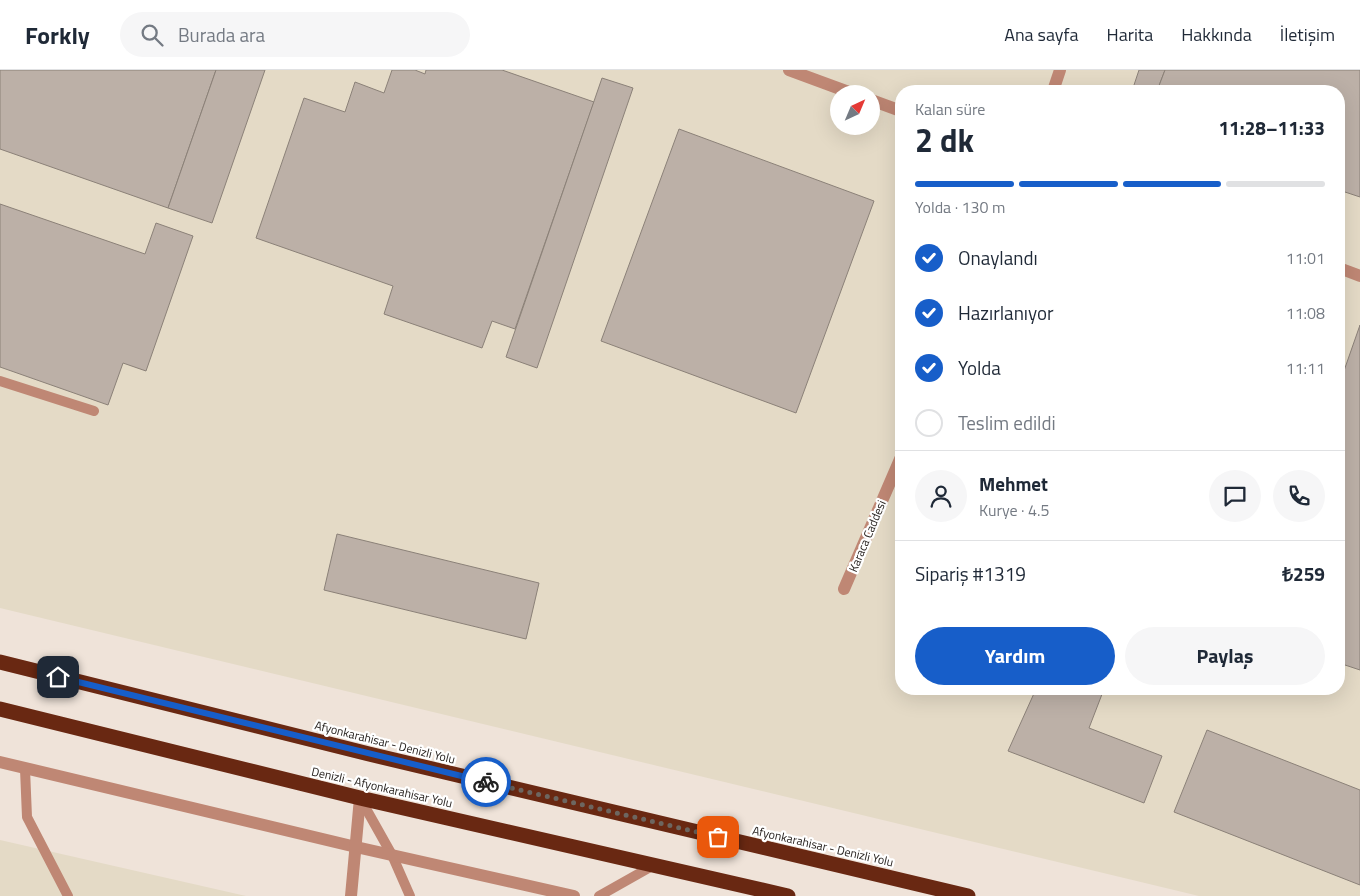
<!DOCTYPE html>
<html lang="tr">
<meta charset="utf-8">
<style>
body{margin:0;font-family:"Titillium Web",sans-serif;background:#f6f6f7;color:#1f2937;height:100vh;display:flex;flex-direction:column;font-size:19px;white-space:nowrap}
*{box-sizing:border-box;margin:0}
p{font-size:16px;color:#747a83}
.icon{flex:none;width:28px;height:28px;fill:none;stroke:currentColor;stroke-width:2;stroke-linecap:round;stroke-linejoin:round}
.map{position:relative;flex:1;overflow:hidden}
.panel{position:absolute;left:895px;top:15px;width:450px;height:610px;display:flex;flex-direction:column;background:#fff;border-radius:20px;box-shadow:0 5px 20px #0002}
.panel>*{flex:none}
.needle{width:32px;rotate:44deg}
.tools{position:absolute;left:830px;top:15px;display:grid;gap:10px}
.tools a{display:grid;place-items:center;width:50px;height:50px;border-radius:50%;background:#fff;box-shadow:0 5px 20px #0002;font-size:25px}
.pin{position:absolute;display:grid;place-items:center;width:42px;height:42px;color:#fff;margin:-21px;border-radius:10px;box-shadow:0 2px 8px #0006}
.courier{position:absolute;display:grid;place-items:center;width:50px;height:50px;margin:-25px;border:4px solid #175ec9;border-radius:50%;background:#fff;color:#222;box-shadow:0 1px 6px #0007}
.headline em{font-style:normal;font-weight:700}
.headline div{display:flex;flex-direction:column-reverse}
.headline{display:flex;align-items:center;justify-content:space-between;height:85px;padding:0 20px}
h1{font-size:32px;font-weight:700;line-height:38px}
.bar{display:grid;grid-template-columns:repeat(4,1fr);gap:8px 5px;align-content:center;height:60px;padding:0 20px}
.bar i{height:6px;border-radius:4px;background:#e0e1e3}
.bar .current{background:#175ec9}
.bar p{grid-column:span 4}
.line{display:flex;align-items:center;gap:12px;padding:0 20px;border-top:1px solid #e0e1e3}
.line div{flex:1}
.round{display:grid;place-items:center;flex:none;width:52px;height:52px;border-radius:26px;background:#f6f6f7}
ol{padding:0 20px;list-style:none}
li{display:flex;align-items:center;gap:15px;height:55px}
li p{margin-inline-start:auto}
li .icon{padding:5px;border-radius:50%;background:#175ec9;color:#fff;stroke-width:4}
li:last-child{color:#747a83}
li i{width:28px;height:28px;border:2px solid #e0e1e3;border-radius:50%}
.action{display:flex;gap:10px;margin-top:auto;padding:10px 20px}
.action a{flex:1;height:58px;border-radius:30px;background:#175ec9;color:#fff;font-size:20px;font-weight:700;line-height:58px;text-align:center}
.action a+a{background:#f6f6f7;color:#1f2937}
header{display:flex;align-items:center;gap:30px;box-sizing:border-box;height:70px;padding:0 25px;background:#fff;border-bottom:1px solid #e0e1e3}
header strong{font-size:24px}
nav{display:flex;gap:28px;margin-inline-start:auto;font-size:18px}
.search{width:350px;height:45px;background:#f6f6f7;display:flex;align-items:center;gap:12px;box-sizing:border-box;padding:0 18px;border-radius:28px;color:#747a83;font-size:19px}
.map>svg:first-child{display:block}
</style>
<header>
<strong>Forkly</strong>
<div class="search"><svg class="icon" aria-label="search" viewBox="0 0 24 24"><circle cx="10" cy="10" r="6"/><path d="M15 15l6 6"/></svg>Burada ara</div>
<nav><a>Ana sayfa</a><a>Harita</a><a>Hakkında</a><a>İletişim</a></nav>
</header>
<div class="map">
<svg width="1360" height="826" viewBox="0 0 1360 826">
<rect width="100%" height="100%" fill="#efe3d9"/>
<g fill="#e4dac6" fill-rule="evenodd">
<path d="M 0,0 L 1360,0 L 1360,826 L 1199,826 L 0,538 ZM 901,21 L 1339,21 L 1339,619 L 901,619 ZM 839,24 L 871,24 L 871,56 L 839,56 Z"/>
<polygon points="0,770 246,826 0,826"/>
</g>
<g fill="#bcb0a7" stroke="#8b8178">
<polygon points="0,0 216,0 168,138 0,79"/>
<polygon points="216,0 265,0 212,153 168,138"/>
<polygon points="392,0 415,0 425,4 426,0 502,0 594,32 515,259 492,251 482,278 384,244 393,216 256,168 304,28 345,42 355,12 384,23"/>
<polygon points="1139,0 1165,0 1157,21 1132,21"/>
<polygon points="1165,0 1360,0 1360,127 1339,120 1339,21 1157,21"/>
<polygon points="602,8 633,18 537,298 506,287"/>
<polygon points="679,59 874,131 796,343 601,271"/>
<polygon points="0,134 145,184 156,153 193,166 146,301 123,293 108,335 0,297"/>
<polygon points="1360,255 1360,600 1339,593 1339,315"/>
<polygon points="337,464 539,513 526,569 324,520"/>
<polygon points="1036,619 1104,619 1089,658 1162,686 1144,733 1008,681"/>
<polygon points="1207,660 1360,720 1360,815 1174,742"/>
</g>
<g fill="none" stroke-linecap="round" stroke-linejoin="round">
<g stroke="#bf8774" stroke-width="10">
<polyline points="0,311 94,341"/>
<polyline points="25,699 27,747 68,826"/>
<polyline points="360,728 392,785 410,826"/>
<polyline points="599,826 654,795"/>
</g>
<g stroke="#bf8774" stroke-width="12">
<polyline points="789,0 854,24"/>
<polyline points="1053,21 1060,0"/>
<polyline points="871,30 901,41"/>
<polyline points="1339,198 1360,206"/>
<polyline points="844,519 901,387"/>
<polyline points="0,692 356,777 574,826"/>
<polyline points="351,826 360,728"/>
</g>
<g stroke="#692812" stroke-width="15">
<polyline points="0,592 369,684 968,826"/>
<polyline points="0,639 360,728 788,826"/>
</g>
</g>
<g fill="none" stroke-linecap="round" stroke-linejoin="round">
<polyline stroke="#6d6660" stroke-width="5" stroke-dasharray="0 9" points="486,712 718,767"/>
<polyline stroke="#175ec9" stroke-width="6" points="58,607 486,712"/>
</g>
<g text-anchor="middle" dominant-baseline="central" stroke-width="4.5" stroke-linejoin="round" paint-order="stroke">
<g font-size="12" fill="#27221f" stroke="#fff">
<text transform="translate(867 466) rotate(-67)">Karaca Caddesi</text>
<text transform="translate(385 672) rotate(14)">Afyonkarahisar - Denizli Yolu</text>
<text transform="translate(382 717) rotate(13)">Denizli - Afyonkarahisar Yolu</text>
<text transform="translate(823 776) rotate(13)">Afyonkarahisar - Denizli Yolu</text>
</g>
</g>
</svg>
<div class="tools">
<a><svg class="needle" viewBox="-14 -14 28 28"><path d="M0-13l5 13h-10z" fill="#e53935"/><path d="M0 13l5-13h-10z" fill="#747a83"/></svg></a>
</div>
<div class="pin" style="left:718px;top:767px;background:#ea580c"><svg class="icon" aria-label="bag" viewBox="0 0 24 24"><path d="M5 8h14l-1 12H6zM9 8a3 3 0 0 1 6 0"/></svg></div>
<div class="pin" style="left:58px;top:607px;background:#1f2937"><svg class="icon" aria-label="home" viewBox="0 0 24 24"><path d="M3 11l9-7 9 7M6 9v11h12V9"/></svg></div>
<div class="courier" style="left:486px;top:712px"><svg class="icon" aria-label="bike" viewBox="0 0 24 24"><circle cx="6" cy="16" r="4"/><circle cx="18" cy="16" r="4"/><path d="M6 16l4-8h5l3 8M10 8l3 8H6M13 5h3"/></svg></div>
<section class="panel">
<div class="headline"><div><h1>2 dk</h1><p>Kalan süre</p></div><em>11:28–11:33</em></div>
<div class="bar"><i class="current"></i><i class="current"></i><i class="current"></i><i></i><p>Yolda · 130 m</p></div>
<ol>
<li><svg class="icon" aria-label="check" viewBox="0 0 24 24"><path d="M5 12l5 5 9-10"/></svg>Onaylandı<p>11:01</p></li>
<li><svg class="icon" aria-label="check" viewBox="0 0 24 24"><path d="M5 12l5 5 9-10"/></svg>Hazırlanıyor<p>11:08</p></li>
<li><svg class="icon" aria-label="check" viewBox="0 0 24 24"><path d="M5 12l5 5 9-10"/></svg>Yolda<p>11:11</p></li>
<li><i></i>Teslim edildi</li>
</ol>
<div class="line" style="height:90px"><a class="round"><svg class="icon" aria-label="person" viewBox="0 0 24 24"><circle cx="12" cy="8" r="4"/><path d="M4 21q1-7 8-7t8 7"/></svg></a><div><b>Mehmet</b><p>Kurye · 4.5</p></div><a class="round"><svg class="icon" aria-label="chat" viewBox="0 0 24 24"><path d="M4 5h16v11H9l-5 4z"/></svg></a><a class="round"><svg class="icon" aria-label="phone" viewBox="0 0 24 24"><path d="M5 4h4l2 5-3 2q2 4 5 5l2-3 5 2v4C11 20 4 13 5 4z"/></svg></a></div>
<div class="line" style="height:65px"><div>Sipariş #1319</div><b>₺259</b></div>
<div class="action"><a>Yardım</a><a>Paylaş</a></div>
</section>
</div>
